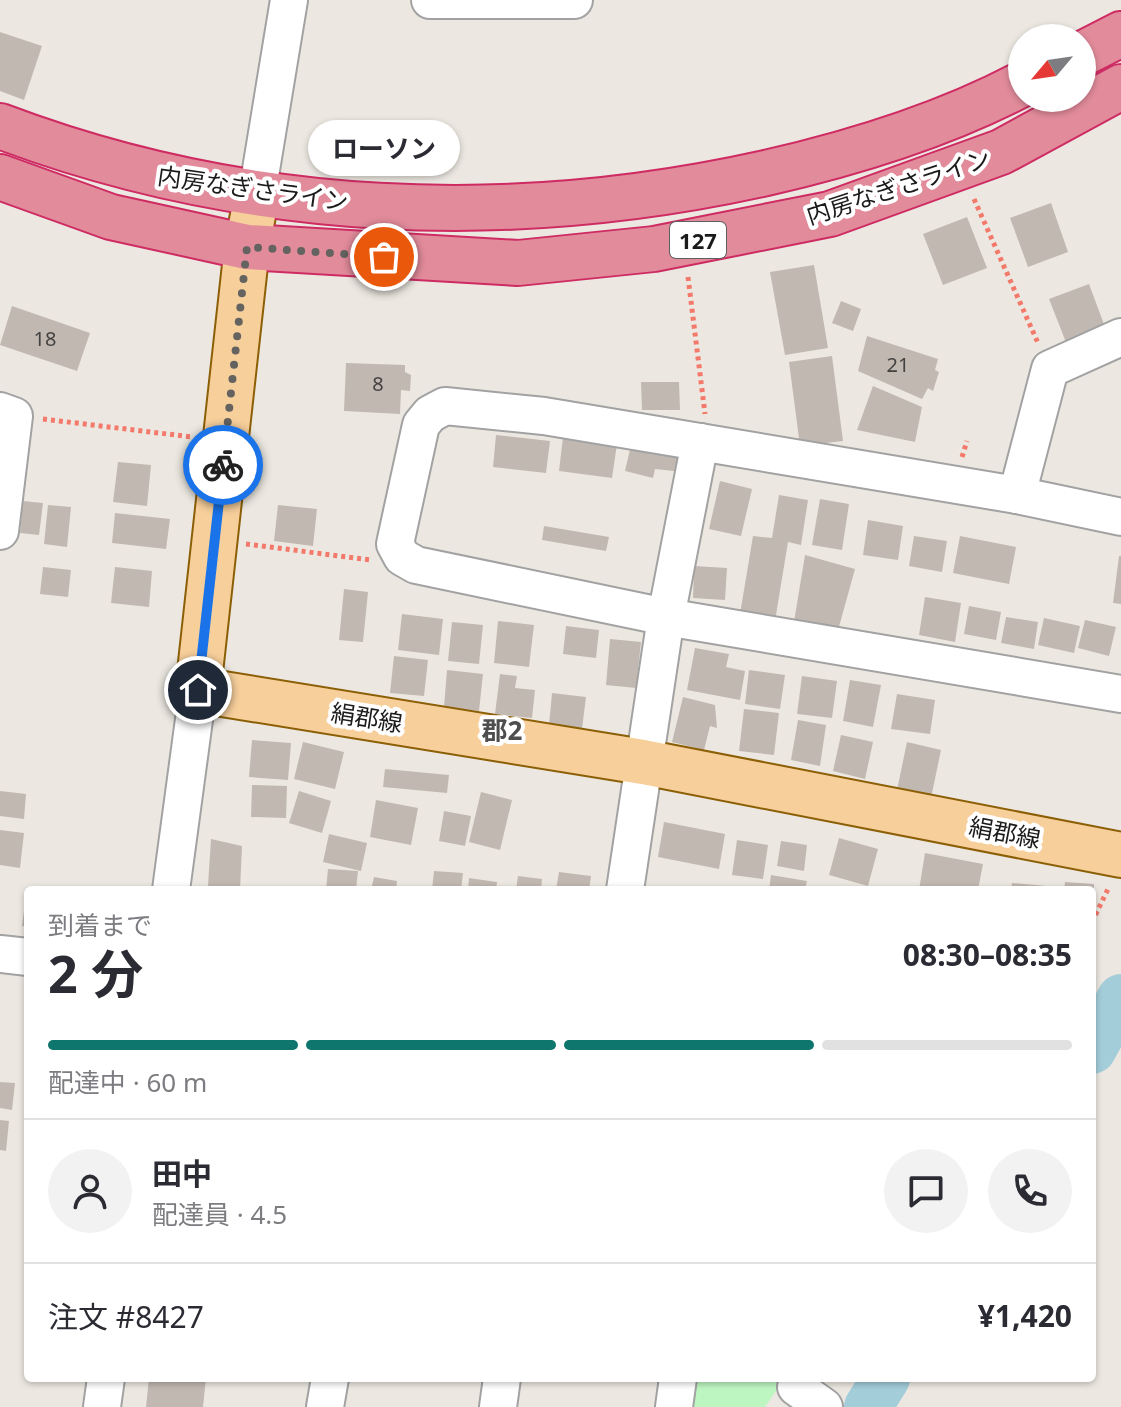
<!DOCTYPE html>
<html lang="ja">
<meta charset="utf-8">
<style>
body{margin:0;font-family:"Noto Sans","Noto Sans JP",sans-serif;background:#f2f2f3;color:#2b2b33;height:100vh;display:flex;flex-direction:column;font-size:30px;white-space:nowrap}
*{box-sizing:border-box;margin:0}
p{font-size:26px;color:#7c7c81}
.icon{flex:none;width:44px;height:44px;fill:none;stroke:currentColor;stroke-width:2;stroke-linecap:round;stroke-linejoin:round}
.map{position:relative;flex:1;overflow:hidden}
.details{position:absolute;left:24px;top:886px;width:1072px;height:496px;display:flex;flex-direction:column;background:#fff;border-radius:8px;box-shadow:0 2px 6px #0004}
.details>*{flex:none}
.needle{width:52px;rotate:241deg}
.buttons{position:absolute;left:1008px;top:24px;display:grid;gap:16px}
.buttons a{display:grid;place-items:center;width:88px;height:88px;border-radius:50%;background:#fff;box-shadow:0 2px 6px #0004;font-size:40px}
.pin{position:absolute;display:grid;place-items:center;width:68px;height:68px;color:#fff;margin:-34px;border:4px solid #fff;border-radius:50%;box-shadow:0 2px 8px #0007}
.courier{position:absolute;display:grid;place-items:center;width:80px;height:80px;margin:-40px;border:6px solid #1a73e8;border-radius:50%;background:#fff;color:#222;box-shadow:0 2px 10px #0007}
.bubble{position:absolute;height:56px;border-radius:28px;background:#fff;box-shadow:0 2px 6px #0004;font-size:26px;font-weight:700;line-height:56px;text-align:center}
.head em{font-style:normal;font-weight:700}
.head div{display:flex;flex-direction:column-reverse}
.head{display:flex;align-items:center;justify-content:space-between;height:136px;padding:0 24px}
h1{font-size:52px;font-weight:700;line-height:60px}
.bar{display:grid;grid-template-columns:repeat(4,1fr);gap:12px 8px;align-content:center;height:96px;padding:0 24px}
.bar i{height:10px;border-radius:6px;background:#e1e1e2}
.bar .current{background:#0f766e}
.bar p{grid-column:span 4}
.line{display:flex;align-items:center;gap:20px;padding:0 24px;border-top:2px solid #e1e1e2}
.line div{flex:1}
.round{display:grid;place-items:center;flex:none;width:84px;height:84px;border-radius:42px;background:#f2f2f3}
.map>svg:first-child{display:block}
</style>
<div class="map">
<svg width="1121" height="1407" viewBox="0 0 1121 1407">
<rect width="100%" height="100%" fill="#ece8e1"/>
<polygon fill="#bef6c2" points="691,1378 785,1378 765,1407 687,1407"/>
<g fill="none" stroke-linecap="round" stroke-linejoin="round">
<g stroke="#a3cdd9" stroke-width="48">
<polyline points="1092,1050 1121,998"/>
<polyline points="868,1407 886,1378"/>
</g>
</g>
<g fill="#c1b8b1">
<polygon points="0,32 42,46 24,100 0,91"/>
<polygon points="1051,203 1068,252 1028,267 1010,218"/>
<polygon points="967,217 987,268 943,285 923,234"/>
<polygon points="814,265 828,348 785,355 770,272"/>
<polygon points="1089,284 1108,335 1069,350 1049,299"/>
<polygon points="841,301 861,309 853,331 832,323"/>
<polygon points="12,306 90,333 77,371 0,345"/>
<polygon points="867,336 938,359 935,370 939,372 933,391 928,388 922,399 858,371"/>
<polygon points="832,356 843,441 800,446 789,362"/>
<polygon points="346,363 405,365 405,372 411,375 410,391 401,390 400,414 344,411"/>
<polygon points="641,382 679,382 680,410 642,410"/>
<polygon points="873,386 922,407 915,442 857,430"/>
<polygon points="496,435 550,441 546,473 493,467"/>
<polygon points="563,437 617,444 612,478 559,471"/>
<polygon points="631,445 685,453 683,472 655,469 653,478 625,471"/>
<polygon points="118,462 151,465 147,506 113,502"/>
<polygon points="720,481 752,489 741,536 709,529"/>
<polygon points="779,495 808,500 801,545 788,542 775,621 740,614 753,536 772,538"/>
<polygon points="820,499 849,504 842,550 812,545"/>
<polygon points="23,501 43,503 39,535 20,533"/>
<polygon points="48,505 71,507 67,547 44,544"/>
<polygon points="278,505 317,509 313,546 274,541"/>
<polygon points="115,513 170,519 166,549 112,543"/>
<polygon points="868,520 903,526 898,560 863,555"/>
<polygon points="544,526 609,537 606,551 542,540"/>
<polygon points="914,536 947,541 942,572 909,566"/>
<polygon points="960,536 1016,547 1009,584 953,573"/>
<polygon points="805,555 855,569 837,634 793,628"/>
<polygon points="1119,556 1121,556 1121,604 1113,603"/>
<polygon points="694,566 727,568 725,600 693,598"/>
<polygon points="43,567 71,570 68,597 40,594"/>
<polygon points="115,567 152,571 149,607 111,603"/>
<polygon points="344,589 368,592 363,642 339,640"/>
<polygon points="925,597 961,603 955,642 919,635"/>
<polygon points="969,606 1001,612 996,640 964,634"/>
<polygon points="402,614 443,619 439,655 398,650"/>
<polygon points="1006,617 1038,622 1034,649 1001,643"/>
<polygon points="1044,618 1080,626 1074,653 1038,645"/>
<polygon points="1085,620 1116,627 1109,656 1078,648"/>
<polygon points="498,621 534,625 529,667 494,663"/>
<polygon points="452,622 483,625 479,664 448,661"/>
<polygon points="566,626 599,630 596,658 563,654"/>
<polygon points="610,639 641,642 636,688 606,685"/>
<polygon points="695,648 729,654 726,667 745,671 740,700 687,690"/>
<polygon points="394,656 428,660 424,696 390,693"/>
<polygon points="447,670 483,674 479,711 444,707"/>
<polygon points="749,670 785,675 780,709 745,704"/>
<polygon points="500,674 517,676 515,688 535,690 532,718 495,714"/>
<polygon points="802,676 837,681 832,718 797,714"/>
<polygon points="850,680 881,685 873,727 843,721"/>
<polygon points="552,693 586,697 582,729 549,725"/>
<polygon points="897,694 935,700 930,734 891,729"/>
<polygon points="683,697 715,705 717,728 710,726 704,750 672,742"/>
<polygon points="744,709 779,713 774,755 739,751"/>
<polygon points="798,720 826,725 820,766 791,760"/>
<polygon points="841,735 873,742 865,779 833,771"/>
<polygon points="252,740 291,743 288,780 249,777"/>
<polygon points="303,742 344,752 335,789 294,779"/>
<polygon points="907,742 941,750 931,798 897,790"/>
<polygon points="385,769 449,775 447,793 383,787"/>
<polygon points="252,785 287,786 286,818 251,817"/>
<polygon points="0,791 26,794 24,819 0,816"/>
<polygon points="299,791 331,801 322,833 289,823"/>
<polygon points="481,792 512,800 500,850 469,842"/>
<polygon points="376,800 418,808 411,845 370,837"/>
<polygon points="444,811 471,816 465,846 439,841"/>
<polygon points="664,822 725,834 719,869 658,857"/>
<polygon points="0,830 24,833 20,868 0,865"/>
<polygon points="329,834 367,843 361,871 323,862"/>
<polygon points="839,838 878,849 868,886 829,875"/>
<polygon points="211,839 242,846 240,890 208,886"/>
<polygon points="737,840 768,845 763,879 732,875"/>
<polygon points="781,841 807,845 804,871 777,866"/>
<polygon points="925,853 983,864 978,890 919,890"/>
<polygon points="328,869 358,871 356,890 326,890"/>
<polygon points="434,871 463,873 461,890 432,890"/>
<polygon points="559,872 591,876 589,890 556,890"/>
<polygon points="771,875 807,881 805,890 769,890"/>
<polygon points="518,876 542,879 541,890 516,890"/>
<polygon points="374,877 397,881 396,890 371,890"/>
<polygon points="469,878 497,882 496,890 468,890"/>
<polygon points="1065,882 1094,884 1094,890 1064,890"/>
<polygon points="1012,883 1046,886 1046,890 1011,890"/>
<polygon points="26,895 28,895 28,927 22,926"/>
<polygon points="0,1082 15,1083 12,1110 0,1108"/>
<polygon points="0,1120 9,1121 6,1151 0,1150"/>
<polygon points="149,1378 206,1378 203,1407 146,1407"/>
</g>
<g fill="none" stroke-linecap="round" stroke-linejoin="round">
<g stroke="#a2a2a2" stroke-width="40">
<g id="minor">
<polyline points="430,0 574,0"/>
<polyline points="257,194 289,0"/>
<polyline points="0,411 14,416 0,531"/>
<polyline points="1017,495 1050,369 1121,337"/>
<polyline points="1121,517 1017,495 544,416 445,406 430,414 421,425 395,544 402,557 416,565 666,617 1121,694"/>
<polyline points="171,890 198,690"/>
<polyline points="625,890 666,617 700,442"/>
<polyline points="0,954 28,957"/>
<polyline points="796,1387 824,1407"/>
<polyline points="102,1407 106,1378"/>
<polyline points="325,1407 330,1378"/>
<polyline points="498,1407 502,1378"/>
<polyline points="674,1407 678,1378"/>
</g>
</g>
<g stroke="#8c5f06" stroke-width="48">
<polyline id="major" points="257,194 247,247 198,690 643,762 1121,855"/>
</g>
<g stroke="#ce2b63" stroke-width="48">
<g id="highway">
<polyline points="1082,54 1121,34"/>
<path d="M 0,126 C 246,219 510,230 766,173 C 854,153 942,126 1022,84"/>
<polyline points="0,177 111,217 247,247 518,263 654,249 830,214 1001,152 1121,87"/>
</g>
</g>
<g stroke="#f3796b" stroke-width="5" stroke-dasharray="4 4" stroke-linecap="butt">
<polyline points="974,199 1038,343"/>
<polyline points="688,277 705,414"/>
<polyline points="43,419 192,437"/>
<polyline points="962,457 967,441"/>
<polyline points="246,544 371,560"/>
<polyline points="1092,922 1109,887"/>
</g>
<use href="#minor" stroke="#fff" stroke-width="36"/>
<use href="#major" stroke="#f7cf9b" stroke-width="44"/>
<use href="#highway" stroke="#e28b9b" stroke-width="44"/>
</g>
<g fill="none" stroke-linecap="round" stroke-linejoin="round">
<polyline stroke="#646360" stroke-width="8" stroke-dasharray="0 14.4" points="223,465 247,247 384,257"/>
<polyline stroke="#1a73e8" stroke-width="10" points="198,690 223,465"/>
</g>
<g text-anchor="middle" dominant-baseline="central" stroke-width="8" stroke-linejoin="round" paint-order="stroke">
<g font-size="20" fill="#444240">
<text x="45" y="338">18</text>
<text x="898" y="364">21</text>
<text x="378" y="383">8</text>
</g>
<rect fill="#fff" stroke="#5f5f5f" stroke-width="2" x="670" y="222" width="56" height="36" rx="6"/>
<g font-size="22" font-weight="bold" fill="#1b1b1b">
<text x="698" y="240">127</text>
</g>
<g font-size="24" fill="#1b1b1b" stroke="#fff">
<text transform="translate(898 186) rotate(-18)">内房なぎさライン</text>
<text transform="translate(253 188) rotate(8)">内房なぎさライン</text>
<text transform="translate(367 717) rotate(9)">絹郡線</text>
<text transform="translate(1005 832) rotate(11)">絹郡線</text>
</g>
<g font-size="26" font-weight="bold" fill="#4e4e4e" stroke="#fff">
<text x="502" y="730">郡2</text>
</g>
</g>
</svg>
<div class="buttons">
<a><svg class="needle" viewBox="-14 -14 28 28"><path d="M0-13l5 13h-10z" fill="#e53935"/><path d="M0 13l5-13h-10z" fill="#7c7c81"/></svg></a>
</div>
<div class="pin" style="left:384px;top:257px;background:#ea580c"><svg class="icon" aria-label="bag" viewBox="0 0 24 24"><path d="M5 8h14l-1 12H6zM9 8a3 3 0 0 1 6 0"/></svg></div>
<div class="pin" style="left:198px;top:690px;background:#1f2937"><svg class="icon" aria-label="home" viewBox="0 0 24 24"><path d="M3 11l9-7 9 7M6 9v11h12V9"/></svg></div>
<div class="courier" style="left:223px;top:465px"><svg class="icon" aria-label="bike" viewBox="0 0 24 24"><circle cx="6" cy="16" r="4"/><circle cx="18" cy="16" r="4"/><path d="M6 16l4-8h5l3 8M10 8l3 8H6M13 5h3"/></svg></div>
<div class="bubble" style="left:308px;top:120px;width:152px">ローソン</div>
<section class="details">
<div class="head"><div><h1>2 分</h1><p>到着まで</p></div><em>08:30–08:35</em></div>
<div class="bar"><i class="current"></i><i class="current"></i><i class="current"></i><i></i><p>配達中 · 60 m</p></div>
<div class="line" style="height:144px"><a class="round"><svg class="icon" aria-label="person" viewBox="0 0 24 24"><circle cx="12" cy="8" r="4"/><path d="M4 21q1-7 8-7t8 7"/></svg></a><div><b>田中</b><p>配達員 · 4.5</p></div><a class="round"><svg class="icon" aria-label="chat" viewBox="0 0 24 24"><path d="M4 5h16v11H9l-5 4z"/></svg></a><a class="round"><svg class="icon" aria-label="phone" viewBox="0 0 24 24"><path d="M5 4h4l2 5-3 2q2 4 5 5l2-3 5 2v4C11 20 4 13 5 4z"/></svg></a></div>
<div class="line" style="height:104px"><div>注文 #8427</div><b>¥1,420</b></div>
</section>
</div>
